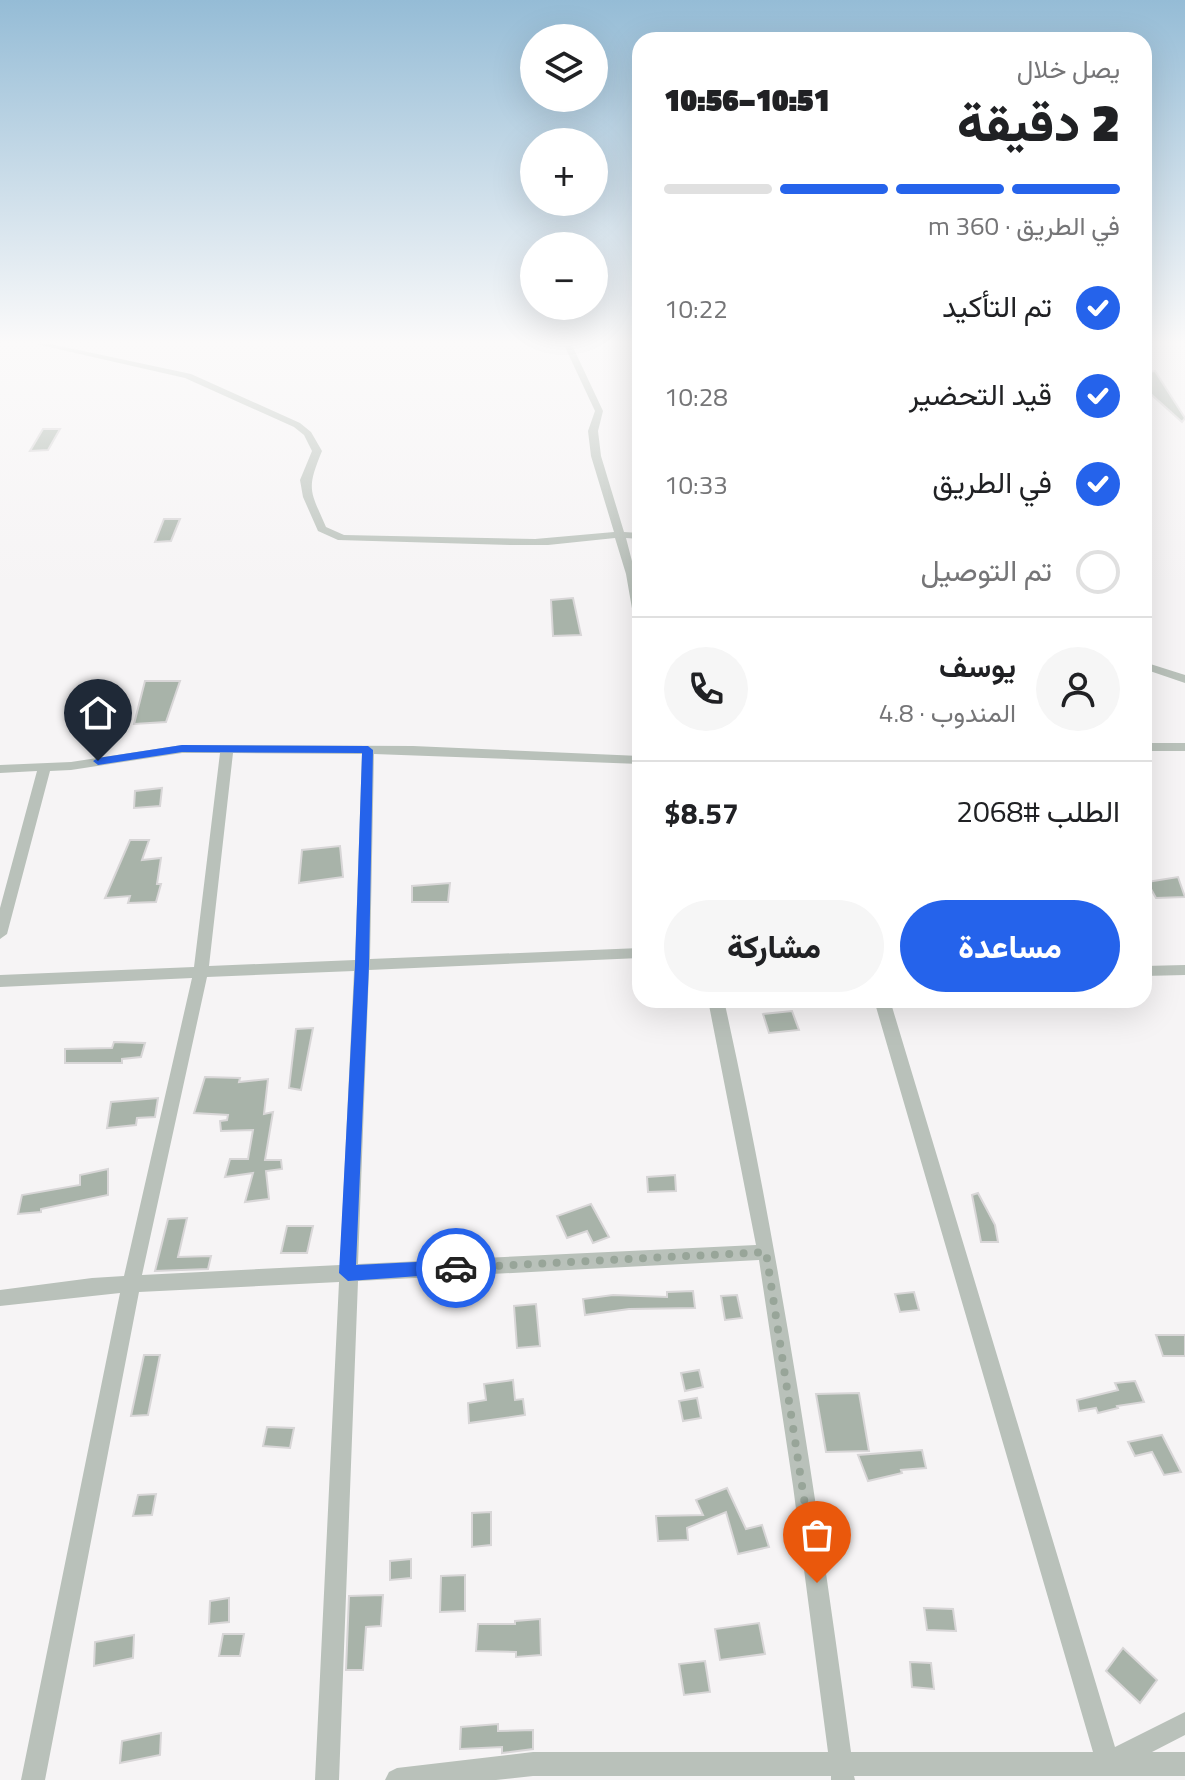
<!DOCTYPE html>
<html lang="ar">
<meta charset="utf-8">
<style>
body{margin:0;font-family:"Titillium Web",Vazirmatn,sans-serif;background:#f6f6f6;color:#202124;direction:rtl;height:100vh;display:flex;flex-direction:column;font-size:30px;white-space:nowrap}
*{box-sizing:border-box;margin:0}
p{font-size:26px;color:#757577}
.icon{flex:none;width:44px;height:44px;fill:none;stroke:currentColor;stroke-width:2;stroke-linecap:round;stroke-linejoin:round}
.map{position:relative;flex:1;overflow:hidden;direction:ltr}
.panel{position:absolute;left:632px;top:32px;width:520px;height:976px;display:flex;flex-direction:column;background:#fff;border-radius:24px;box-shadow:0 8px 32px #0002;direction:rtl}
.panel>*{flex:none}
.fabs{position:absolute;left:520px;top:24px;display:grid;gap:16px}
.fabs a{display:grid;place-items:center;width:88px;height:88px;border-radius:50%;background:#fff;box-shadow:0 8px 32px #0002;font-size:40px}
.pin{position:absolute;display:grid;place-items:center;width:68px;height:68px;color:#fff;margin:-82px -34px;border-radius:50% 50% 50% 0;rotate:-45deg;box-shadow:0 0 8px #0007}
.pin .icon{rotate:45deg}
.courier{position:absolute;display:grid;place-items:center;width:80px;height:80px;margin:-40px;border:6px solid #2563eb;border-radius:50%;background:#fff;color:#222;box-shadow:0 2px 10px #0007}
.overview em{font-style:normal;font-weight:800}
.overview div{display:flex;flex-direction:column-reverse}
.overview{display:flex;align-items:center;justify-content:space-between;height:136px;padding:0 32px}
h1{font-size:52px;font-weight:800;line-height:60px}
.bar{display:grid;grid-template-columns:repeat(4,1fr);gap:12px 8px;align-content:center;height:96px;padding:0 32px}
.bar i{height:10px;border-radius:6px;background:#e0e0e0}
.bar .on{background:#2563eb}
.bar p{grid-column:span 4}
.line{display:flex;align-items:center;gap:20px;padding:0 32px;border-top:2px solid #e0e0e0}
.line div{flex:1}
.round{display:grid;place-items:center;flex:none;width:84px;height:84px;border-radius:42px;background:#f6f6f6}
ol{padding:0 32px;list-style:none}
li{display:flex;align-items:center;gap:24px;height:88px}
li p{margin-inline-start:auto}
li .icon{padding:8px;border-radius:50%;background:#2563eb;color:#fff;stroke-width:4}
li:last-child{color:#757577}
li i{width:44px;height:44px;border:4px solid #e0e0e0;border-radius:50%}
.button{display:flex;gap:16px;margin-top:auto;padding:16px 32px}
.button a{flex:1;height:92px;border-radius:48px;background:#2563eb;color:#fff;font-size:32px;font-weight:800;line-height:92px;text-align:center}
.button a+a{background:#f6f6f6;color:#202124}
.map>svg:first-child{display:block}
</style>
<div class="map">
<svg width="1185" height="1780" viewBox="0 0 1185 1780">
<rect width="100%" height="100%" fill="#f6f4f5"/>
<g fill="#a8b3a9" stroke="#d8d6d7" stroke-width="2">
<polygon points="1155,371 1185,418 1182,422 1144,388 1144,373"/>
<polygon points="43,429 60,429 48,450 30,451"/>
<polygon points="164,519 180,519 171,541 155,542"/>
<polygon points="573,598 581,635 553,636 551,600"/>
<polygon points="145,681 180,681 166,722 134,724"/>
<polygon points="162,788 160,806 134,808 135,791"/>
<polygon points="130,840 149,840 142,860 161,858 157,884 161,884 156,902 128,903 130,896 105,898"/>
<polygon points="340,846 343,877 299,883 302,850"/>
<polygon points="1178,877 1185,897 1156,898 1147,882"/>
<polygon points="450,883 448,902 412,902 412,886"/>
<polygon points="792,1011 799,1030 769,1033 763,1014"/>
<polygon points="313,1028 301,1090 289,1088 296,1029"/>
<polygon points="114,1042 145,1043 141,1057 122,1059 122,1063 65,1063 65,1049 112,1048"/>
<polygon points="205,1077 240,1078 239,1082 268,1079 264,1114 273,1112 265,1160 281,1160 282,1169 266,1171 269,1199 245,1202 253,1173 225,1177 230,1159 248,1159 253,1130 221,1131 220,1121 227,1120 228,1115 194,1113"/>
<polygon points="158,1098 155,1117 137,1118 136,1125 107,1128 111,1102"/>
<polygon points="108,1169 108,1195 41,1209 41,1212 18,1214 22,1195 80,1185 80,1175"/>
<polygon points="675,1175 676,1191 648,1192 647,1177"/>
<polygon points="978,1193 995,1225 998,1242 981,1242 972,1195"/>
<polygon points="591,1204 609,1237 593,1243 587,1231 567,1238 557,1216"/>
<polygon points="187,1218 178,1257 211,1256 208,1269 155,1271 168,1219"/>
<polygon points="287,1226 313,1226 307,1253 281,1253"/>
<polygon points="693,1291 695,1308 629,1309 585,1315 583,1299 613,1295 667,1297 667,1292"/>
<polygon points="914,1292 919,1310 900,1312 895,1294"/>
<polygon points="737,1295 742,1318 725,1320 721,1296"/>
<polygon points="536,1304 540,1346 517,1348 514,1306"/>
<polygon points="1156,1335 1185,1335 1185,1356 1163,1356"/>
<polygon points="144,1355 160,1355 148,1415 131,1416"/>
<polygon points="699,1370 703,1387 685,1391 681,1373"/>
<polygon points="513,1380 515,1400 523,1399 525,1415 469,1423 468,1403 486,1400 484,1384"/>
<polygon points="1135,1381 1144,1402 1117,1406 1118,1408 1098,1413 1096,1408 1079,1411 1077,1400 1118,1390 1115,1383"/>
<polygon points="859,1393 869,1451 826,1452 816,1394"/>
<polygon points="697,1398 701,1418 683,1421 679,1401"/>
<polygon points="267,1427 294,1428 290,1448 263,1446"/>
<polygon points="1162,1435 1181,1472 1164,1475 1152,1452 1135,1456 1128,1442"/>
<polygon points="922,1450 926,1468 901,1470 902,1473 868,1481 858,1455"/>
<polygon points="727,1488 746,1529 762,1525 769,1547 738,1554 726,1512 687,1528 688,1540 658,1541 656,1516 703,1515 696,1500"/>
<polygon points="156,1494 152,1515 133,1516 138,1495"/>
<polygon points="491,1512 491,1545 472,1547 472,1513"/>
<polygon points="411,1559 411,1578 390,1580 390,1561"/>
<polygon points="465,1575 465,1611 440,1612 441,1576"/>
<polygon points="383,1595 381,1626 366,1627 363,1670 346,1670 349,1596"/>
<polygon points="229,1598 229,1622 209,1624 210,1601"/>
<polygon points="924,1608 953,1609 956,1631 927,1630"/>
<polygon points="540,1619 541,1655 516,1657 516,1652 476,1651 478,1624 515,1624 515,1621"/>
<polygon points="759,1623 765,1654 720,1660 715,1629"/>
<polygon points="223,1634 244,1634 240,1656 219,1656"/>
<polygon points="134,1635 133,1658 94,1666 95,1642"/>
<polygon points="1123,1648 1157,1680 1140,1703 1106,1671"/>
<polygon points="705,1661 710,1692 684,1695 679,1664"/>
<polygon points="910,1662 931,1663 934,1689 912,1687"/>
<polygon points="498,1724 498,1731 533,1730 533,1749 502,1753 502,1747 460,1749 461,1727"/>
<polygon points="161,1733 160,1755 120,1763 122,1741"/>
</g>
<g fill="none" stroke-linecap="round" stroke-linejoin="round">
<g fill="#b9c1ba" fill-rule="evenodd">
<path d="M 27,342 L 41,342 L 191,374 L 300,423 L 311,432 L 322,451 C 306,490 310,490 326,527 L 344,535 L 535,539 L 614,532 L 591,456 L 588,431 L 595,411 L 565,347 L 572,345 L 603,411 L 598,431 L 601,456 L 624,532 L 640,533 L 640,539 L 626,538 L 640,592 L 640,623 L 634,620 L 626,574 L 615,538 L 548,545 L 511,545 L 338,540 L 318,531 L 303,497 L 300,480 L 312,451 L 304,435 L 294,427 L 185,378 Z"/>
<polygon points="1144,662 1185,675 1185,683 1144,669"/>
<rect x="1144" y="743" width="41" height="8"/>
<path d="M 182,745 L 413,746 L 640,756 L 640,764 L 374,754 L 370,959 L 640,948 L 640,958 L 369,970 L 358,1264 L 756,1245 L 708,1000 L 724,1000 C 779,1249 817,1500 851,1752 L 1093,1752 L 874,1000 L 890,1000 L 1115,1747 L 1185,1712 L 1185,1735 L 1152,1752 L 1185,1752 L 1185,1776 L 854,1776 L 855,1780 L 831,1780 L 831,1776 L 533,1776 L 496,1780 L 385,1780 L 389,1772 L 397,1768 L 533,1752 L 828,1752 L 793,1486 L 759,1260 L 358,1281 L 339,1780 L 315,1780 L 339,1282 L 139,1292 L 45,1780 L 21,1780 L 120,1293 L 0,1306 L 0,1290 L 92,1278 L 124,1276 L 192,978 L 0,987 L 0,975 L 194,967 L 220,753 L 182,753 L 71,770 L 50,771 L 7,934 L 0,939 L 0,908 L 37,771 L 0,773 L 0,765 L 71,762 ZM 233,753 L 362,754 L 355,960 L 209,966 ZM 354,971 L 340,1265 L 142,1275 L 207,977 Z"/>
<polygon points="1185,965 1185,975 1144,976 1144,966"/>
</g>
</g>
<linearGradient id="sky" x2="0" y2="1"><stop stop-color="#95bcd6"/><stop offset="0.58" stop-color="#fbfafa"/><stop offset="1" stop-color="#fbfafa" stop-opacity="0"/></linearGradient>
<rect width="1185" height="591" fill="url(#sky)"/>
<polygon fill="#2563eb" points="182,745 368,746 373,750 369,965 356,1265 456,1260 462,1262 464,1268 462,1273 348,1281 339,1273 355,965 362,753 182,752 98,765 93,761 98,758"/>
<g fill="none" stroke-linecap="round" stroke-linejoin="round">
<polyline stroke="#98a599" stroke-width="8" stroke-dasharray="0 14.4" points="456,1268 766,1252 817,1583"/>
</g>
</svg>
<div class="fabs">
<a><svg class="icon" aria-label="layers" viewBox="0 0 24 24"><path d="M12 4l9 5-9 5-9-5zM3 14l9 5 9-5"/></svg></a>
<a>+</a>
<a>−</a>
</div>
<div class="pin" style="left:817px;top:1583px;background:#ea580c"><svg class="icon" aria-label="bag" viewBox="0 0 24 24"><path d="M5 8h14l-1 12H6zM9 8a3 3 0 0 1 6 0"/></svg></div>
<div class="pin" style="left:98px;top:761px;background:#1f2937"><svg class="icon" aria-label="home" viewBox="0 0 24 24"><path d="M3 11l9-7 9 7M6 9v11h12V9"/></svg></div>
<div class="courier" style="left:456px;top:1268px"><svg class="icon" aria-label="car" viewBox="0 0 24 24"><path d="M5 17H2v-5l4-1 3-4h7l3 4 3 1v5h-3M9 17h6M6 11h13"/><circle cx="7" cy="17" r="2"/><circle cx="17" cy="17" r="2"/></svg></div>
<section class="panel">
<div class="overview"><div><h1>2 دقيقة</h1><p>يصل خلال</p></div><em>10:51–10:56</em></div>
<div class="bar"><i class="on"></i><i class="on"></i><i class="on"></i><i></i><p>في الطريق · 360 m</p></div>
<ol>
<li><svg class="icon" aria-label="check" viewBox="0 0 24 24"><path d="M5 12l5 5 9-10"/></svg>تم التأكيد<p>10:22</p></li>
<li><svg class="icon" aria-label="check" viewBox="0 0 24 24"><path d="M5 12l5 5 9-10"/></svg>قيد التحضير<p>10:28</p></li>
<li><svg class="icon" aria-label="check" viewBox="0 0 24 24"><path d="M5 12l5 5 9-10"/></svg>في الطريق<p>10:33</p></li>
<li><i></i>تم التوصيل</li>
</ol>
<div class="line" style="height:144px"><a class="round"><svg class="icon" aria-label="person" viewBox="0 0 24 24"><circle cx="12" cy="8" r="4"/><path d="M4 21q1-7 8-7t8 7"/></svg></a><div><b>يوسف</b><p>المندوب · 4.8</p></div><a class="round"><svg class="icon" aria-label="phone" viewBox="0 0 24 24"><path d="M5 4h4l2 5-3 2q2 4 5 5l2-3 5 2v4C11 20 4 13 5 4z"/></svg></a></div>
<div class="line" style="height:104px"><div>الطلب #2068</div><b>$8.57</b></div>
<div class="button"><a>مساعدة</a><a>مشاركة</a></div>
</section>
</div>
